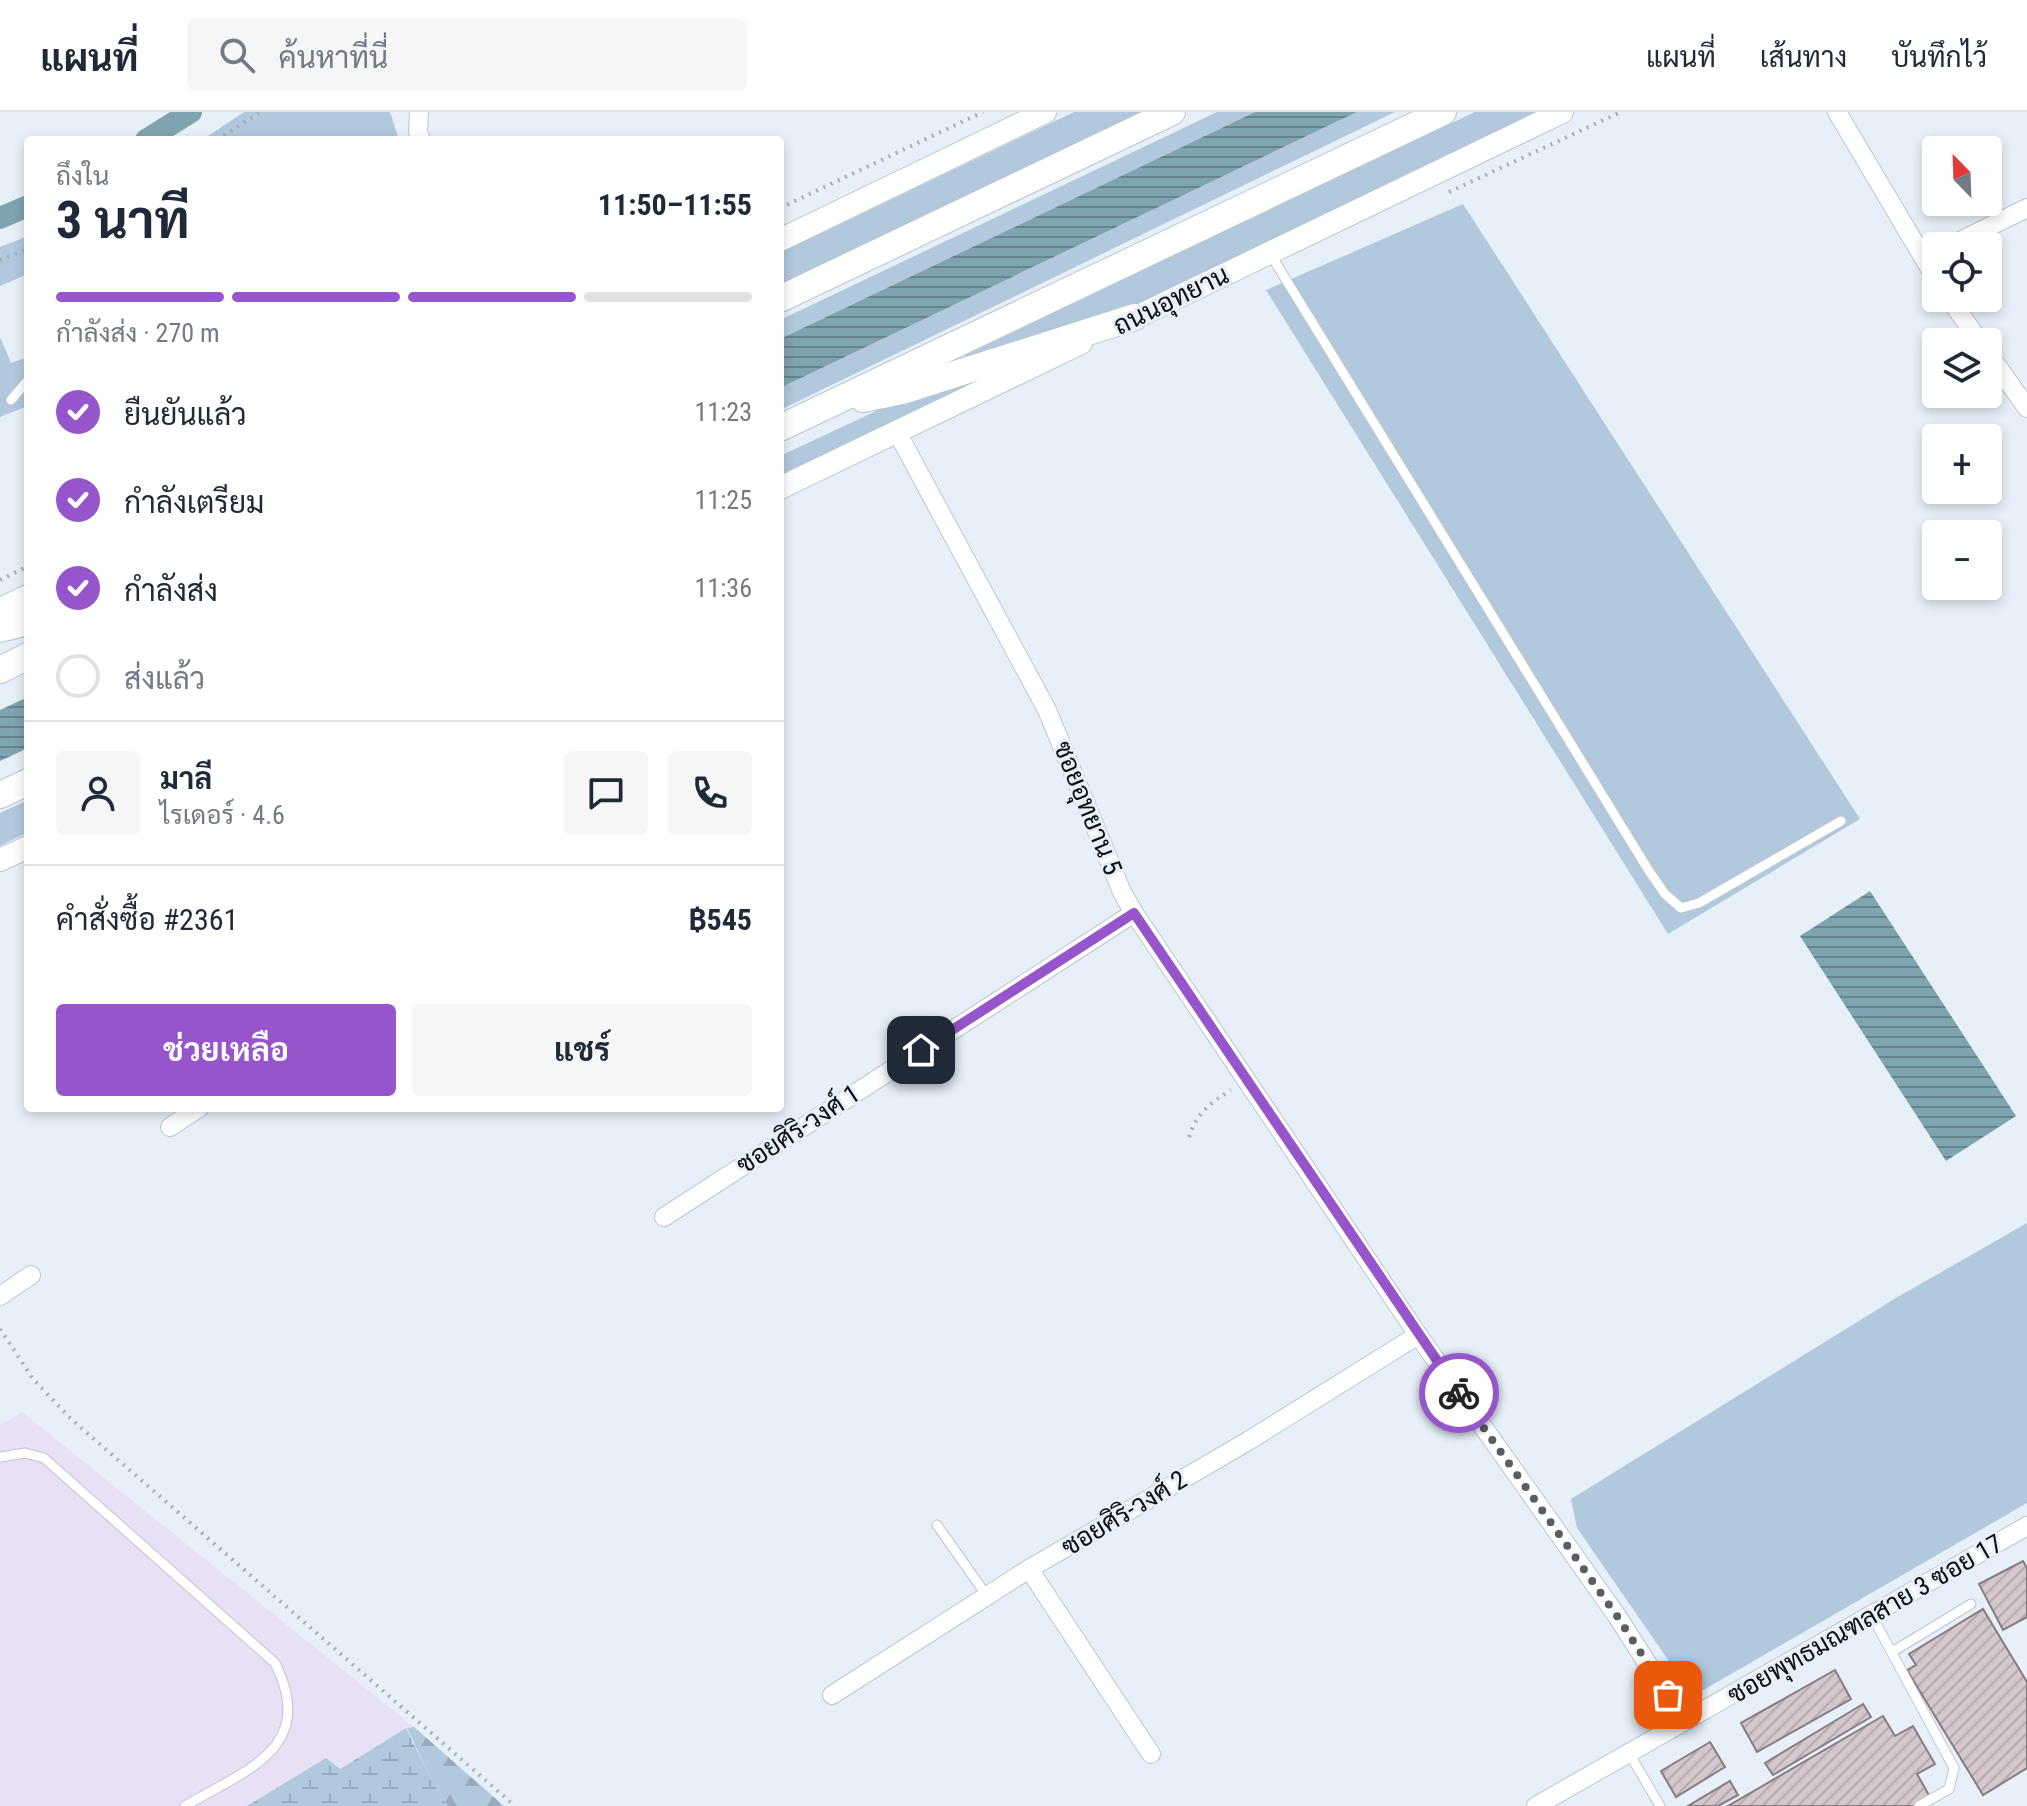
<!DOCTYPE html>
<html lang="th">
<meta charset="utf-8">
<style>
body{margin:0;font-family:"Roboto Condensed",Sarabun,sans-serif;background:#f6f6f7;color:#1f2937;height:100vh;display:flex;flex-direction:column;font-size:30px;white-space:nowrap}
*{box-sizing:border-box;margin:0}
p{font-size:26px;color:#747a83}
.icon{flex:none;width:44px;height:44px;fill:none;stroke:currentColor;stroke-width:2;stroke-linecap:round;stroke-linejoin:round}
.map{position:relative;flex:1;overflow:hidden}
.sheet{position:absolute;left:24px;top:24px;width:760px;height:976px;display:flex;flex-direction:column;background:#fff;border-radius:8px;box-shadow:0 4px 12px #0003}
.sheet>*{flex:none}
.needle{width:52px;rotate:337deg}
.tools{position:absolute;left:1922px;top:24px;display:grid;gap:16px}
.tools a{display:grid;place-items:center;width:80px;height:80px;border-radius:8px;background:#fff;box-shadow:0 4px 12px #0003;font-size:40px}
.pin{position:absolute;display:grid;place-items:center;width:68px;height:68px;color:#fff;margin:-34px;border-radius:16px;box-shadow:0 4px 12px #0006}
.courier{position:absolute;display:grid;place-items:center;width:80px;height:80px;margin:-40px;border:6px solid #9655cb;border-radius:50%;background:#fff;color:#222;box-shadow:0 2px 10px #0007}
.head em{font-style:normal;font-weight:700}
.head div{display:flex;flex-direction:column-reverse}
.head{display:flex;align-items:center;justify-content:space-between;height:136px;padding:0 32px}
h1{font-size:52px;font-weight:700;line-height:60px}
.bar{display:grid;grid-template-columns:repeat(4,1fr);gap:12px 8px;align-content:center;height:96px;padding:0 32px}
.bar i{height:10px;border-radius:6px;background:#e0e1e3}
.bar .on{background:#9655cb}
.bar p{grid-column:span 4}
.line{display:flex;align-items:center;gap:20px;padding:0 32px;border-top:2px solid #e0e1e3}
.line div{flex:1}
.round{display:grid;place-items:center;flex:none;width:84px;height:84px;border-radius:8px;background:#f6f6f7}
ol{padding:0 32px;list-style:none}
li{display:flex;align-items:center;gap:24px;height:88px}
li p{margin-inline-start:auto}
li .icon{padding:8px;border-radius:50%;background:#9655cb;color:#fff;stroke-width:4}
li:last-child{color:#747a83}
li i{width:44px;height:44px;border:4px solid #e0e1e3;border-radius:50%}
.action{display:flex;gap:16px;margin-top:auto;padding:16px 32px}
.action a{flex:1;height:92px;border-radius:8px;background:#9655cb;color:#fff;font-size:32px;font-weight:700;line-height:92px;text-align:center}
.action a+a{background:#f6f6f7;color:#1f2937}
header{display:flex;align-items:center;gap:48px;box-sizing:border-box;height:112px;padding:0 40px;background:#fff;border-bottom:2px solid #e0e1e3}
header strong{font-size:38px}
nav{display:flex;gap:44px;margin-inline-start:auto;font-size:28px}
.search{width:560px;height:72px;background:#f6f6f7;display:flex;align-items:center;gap:20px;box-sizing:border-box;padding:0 28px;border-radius:8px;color:#747a83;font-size:30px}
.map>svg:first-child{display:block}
</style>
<header>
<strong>แผนที่</strong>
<div class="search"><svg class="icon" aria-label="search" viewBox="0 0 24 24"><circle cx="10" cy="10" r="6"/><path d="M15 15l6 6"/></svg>ค้นหาที่นี่</div>
<nav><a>แผนที่</a><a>เส้นทาง</a><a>บันทึกไว้</a></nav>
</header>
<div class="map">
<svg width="2027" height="1694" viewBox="0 0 2027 1694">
<defs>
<pattern id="forest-firs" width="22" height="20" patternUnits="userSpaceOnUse" patternTransform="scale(2)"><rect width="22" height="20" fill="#b1c8dd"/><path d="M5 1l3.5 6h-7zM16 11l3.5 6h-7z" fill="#97abbd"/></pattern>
<pattern id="wetland-marsh" width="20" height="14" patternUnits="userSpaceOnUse" patternTransform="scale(2)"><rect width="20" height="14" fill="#b1c8dd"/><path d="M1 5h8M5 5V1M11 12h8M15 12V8" fill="none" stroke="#97abbd"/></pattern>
<pattern id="water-rules" width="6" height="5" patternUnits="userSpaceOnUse" patternTransform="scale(2)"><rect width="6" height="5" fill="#7ea4af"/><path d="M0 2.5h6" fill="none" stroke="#66848d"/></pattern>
<pattern id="building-hatch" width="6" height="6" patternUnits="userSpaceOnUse" patternTransform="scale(2)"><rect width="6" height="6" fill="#d4c8cc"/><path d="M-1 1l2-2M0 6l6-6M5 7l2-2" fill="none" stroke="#b5abae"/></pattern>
</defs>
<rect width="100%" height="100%" fill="#e7f0f8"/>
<polygon fill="#e8e1f6" points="22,1300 414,1615 406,1616 278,1694 0,1694 0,1313"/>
<g fill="#b1c8dd">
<polygon points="244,0 390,0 399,28 202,28"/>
<polygon points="1074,0 1144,0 780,172 780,141"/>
<polygon points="1217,0 1255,0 780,227 780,208"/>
<polygon points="1357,0 1395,0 780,298 780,276"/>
<polygon points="1475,0 1543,0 1123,201 967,250 965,243"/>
<polygon points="1463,92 1860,707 1668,822 1266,178"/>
<polygon points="28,124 28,162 0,174 0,135"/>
<polygon points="0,225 11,251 28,245 28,294 0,305"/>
<polygon points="967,264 970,272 780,363 780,344 889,293"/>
<polygon points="28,688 28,720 0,734 0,701"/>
<polygon points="2027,1111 2027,1391 1693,1584 1577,1416 1571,1387 1896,1186"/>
</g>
<polygon fill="url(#forest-firs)" points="414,1615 504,1694 448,1694 432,1669 407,1616"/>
<polygon fill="url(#wetland-marsh)" points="406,1616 432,1669 448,1694 247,1694 326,1646 340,1657"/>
<g fill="url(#water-rules)">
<polygon points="1255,0 1357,0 780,276 780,227"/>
<polygon points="28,585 28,636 0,649 0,598"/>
<polygon points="1870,779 2016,1004 1946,1049 1800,824"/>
</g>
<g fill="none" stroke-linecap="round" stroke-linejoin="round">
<g stroke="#7ea4af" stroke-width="22">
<polyline points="146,28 191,0"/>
<polyline points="0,106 28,94"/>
</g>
</g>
<g fill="url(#building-hatch)" stroke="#877c7f" stroke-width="2">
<polygon points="2023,1449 2027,1456 2027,1505 2003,1518 1979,1472"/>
<polygon points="1983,1497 2027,1570 2027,1656 1983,1683 1907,1558 1916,1553 1909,1542"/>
<polygon points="1835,1558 1851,1587 1757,1640 1741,1611"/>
<polygon points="1863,1592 1871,1605 1773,1663 1765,1651"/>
<polygon points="1883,1604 1895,1624 1913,1614 1935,1652 1917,1662 1930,1685 1914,1694 1728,1694"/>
<polygon points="1710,1630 1725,1655 1676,1685 1661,1659"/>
<polygon points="1730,1669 1738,1683 1718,1694 1688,1694"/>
</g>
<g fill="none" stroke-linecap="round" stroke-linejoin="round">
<g stroke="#bcc5cd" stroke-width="11">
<g id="service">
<polyline points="1269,140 1649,759 1665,782 1681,796 1699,791 1841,709"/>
<polyline points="11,288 28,268"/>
<path d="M 0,1345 L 25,1341 L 44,1346 L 275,1551 C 318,1636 246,1658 185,1694"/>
<polyline points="937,1413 987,1484"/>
<polyline points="1872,1504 1954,1656 1949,1677 1919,1694"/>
<polyline points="1892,1540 1971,1492"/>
<polyline points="1629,1641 1660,1694"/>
</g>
</g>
<g stroke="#bcc5cd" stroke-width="20">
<g id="minor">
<polyline points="419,0 418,20 421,28"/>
<polyline points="1837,0 1936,167"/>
<polyline points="1950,134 2027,96"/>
<polyline points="1949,186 1980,230"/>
<polyline points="1988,241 2027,296"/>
<polyline points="897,320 1047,598 1122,780 1134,801 1418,1223 1617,1504 1684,1609"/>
<polyline points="170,1015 199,996"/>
<polyline points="664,1105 1134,801"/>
<polyline points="0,1184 31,1163"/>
<polyline points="1029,1457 1151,1642"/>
<polyline points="832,1583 1029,1457 1248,1329 1418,1223"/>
<polyline points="1536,1694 2027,1414"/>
</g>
</g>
<g stroke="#bcc5cd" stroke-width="24">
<g id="tertiary">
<polyline points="780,128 1045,0"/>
<polyline points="1120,213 1562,0"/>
<polyline points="780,376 1081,231"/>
<polyline points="0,497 28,484"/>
<polyline points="0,748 28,735"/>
</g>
</g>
<g stroke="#bcc5cd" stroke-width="28">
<g id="secondary">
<polyline points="780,187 1172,0"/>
<polyline points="863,287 902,279 1135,205"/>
<polyline points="780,316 1443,0"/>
<polyline points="0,517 28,510"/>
<polyline points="0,558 28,544"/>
<polyline points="0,683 28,670"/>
</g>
</g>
<g stroke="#a5acb2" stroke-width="4" stroke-dasharray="2 6" stroke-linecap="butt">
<polyline points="217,28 260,0"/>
<polyline points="1449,80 1621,0"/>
<polyline points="780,96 983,0"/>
<polyline points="0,148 28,137"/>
<polyline points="0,468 28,454"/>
<path d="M 1189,1025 C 1197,1001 1210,991 1231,978"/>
<polyline points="0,1217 33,1267 70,1306 515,1694"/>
</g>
<use href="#service" stroke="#fff" stroke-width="9"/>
<use href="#minor" stroke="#fff" stroke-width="18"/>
<use href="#tertiary" stroke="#fff" stroke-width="22"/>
<use href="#secondary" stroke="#fff" stroke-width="26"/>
</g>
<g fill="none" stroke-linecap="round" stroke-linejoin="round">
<polyline stroke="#595e62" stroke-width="8" stroke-dasharray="0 14.4" points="1459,1281 1617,1504 1668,1583"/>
<polyline stroke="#9655cb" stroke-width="10" points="921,938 1134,801 1459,1281"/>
</g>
<g text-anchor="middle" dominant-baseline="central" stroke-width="6" stroke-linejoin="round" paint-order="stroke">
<g font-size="26" fill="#0c0f12" stroke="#e7f0f8">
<text transform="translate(1171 188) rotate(-26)">ถนนอุทยาน</text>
<text transform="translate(1088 696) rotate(68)">ซอยอุทยาน 5</text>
<text transform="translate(798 1017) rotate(-33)">ซอยศิริ-วงศ์ 1</text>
<text transform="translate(1124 1401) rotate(-31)">ซอยศิริ-วงศ์ 2</text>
<text transform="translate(1865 1507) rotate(-30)">ซอยพุทธมณฑลสาย 3 ซอย 17</text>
</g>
</g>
</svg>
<div class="tools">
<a><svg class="needle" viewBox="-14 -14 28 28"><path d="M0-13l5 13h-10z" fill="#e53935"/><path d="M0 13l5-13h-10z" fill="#747a83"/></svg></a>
<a><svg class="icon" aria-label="locate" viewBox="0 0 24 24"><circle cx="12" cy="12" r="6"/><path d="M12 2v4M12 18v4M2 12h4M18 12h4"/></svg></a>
<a><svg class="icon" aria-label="layers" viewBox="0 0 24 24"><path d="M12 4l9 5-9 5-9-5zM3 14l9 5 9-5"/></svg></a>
<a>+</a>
<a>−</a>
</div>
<div class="pin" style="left:1668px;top:1583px;background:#ea580c"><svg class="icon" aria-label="bag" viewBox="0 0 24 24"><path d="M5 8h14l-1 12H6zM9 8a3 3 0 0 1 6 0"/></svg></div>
<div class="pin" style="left:921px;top:938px;background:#1f2937"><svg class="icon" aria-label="home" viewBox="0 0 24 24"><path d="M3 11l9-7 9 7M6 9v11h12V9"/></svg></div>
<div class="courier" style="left:1459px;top:1281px"><svg class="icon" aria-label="bike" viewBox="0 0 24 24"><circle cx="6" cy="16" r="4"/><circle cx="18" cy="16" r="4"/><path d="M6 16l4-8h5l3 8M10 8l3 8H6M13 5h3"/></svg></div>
<section class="sheet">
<div class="head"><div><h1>3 นาที</h1><p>ถึงใน</p></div><em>11:50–11:55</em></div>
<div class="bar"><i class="on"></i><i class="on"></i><i class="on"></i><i></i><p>กำลังส่ง · 270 m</p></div>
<ol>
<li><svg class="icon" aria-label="check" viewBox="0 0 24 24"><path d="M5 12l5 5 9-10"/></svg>ยืนยันแล้ว<p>11:23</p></li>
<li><svg class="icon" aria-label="check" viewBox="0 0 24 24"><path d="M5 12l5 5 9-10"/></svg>กำลังเตรียม<p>11:25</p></li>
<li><svg class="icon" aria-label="check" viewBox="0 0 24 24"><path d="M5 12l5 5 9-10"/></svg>กำลังส่ง<p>11:36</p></li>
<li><i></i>ส่งแล้ว</li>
</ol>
<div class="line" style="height:144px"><a class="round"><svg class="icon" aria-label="person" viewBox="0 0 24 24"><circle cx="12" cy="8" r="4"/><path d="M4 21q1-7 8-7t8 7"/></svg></a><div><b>มาลี</b><p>ไรเดอร์ · 4.6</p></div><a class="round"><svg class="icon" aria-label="chat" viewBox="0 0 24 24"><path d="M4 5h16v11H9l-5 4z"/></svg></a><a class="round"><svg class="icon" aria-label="phone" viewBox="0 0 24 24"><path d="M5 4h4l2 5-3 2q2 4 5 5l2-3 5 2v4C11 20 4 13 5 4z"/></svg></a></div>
<div class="line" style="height:104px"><div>คำสั่งซื้อ #2361</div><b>฿545</b></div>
<div class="action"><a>ช่วยเหลือ</a><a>แชร์</a></div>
</section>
</div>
